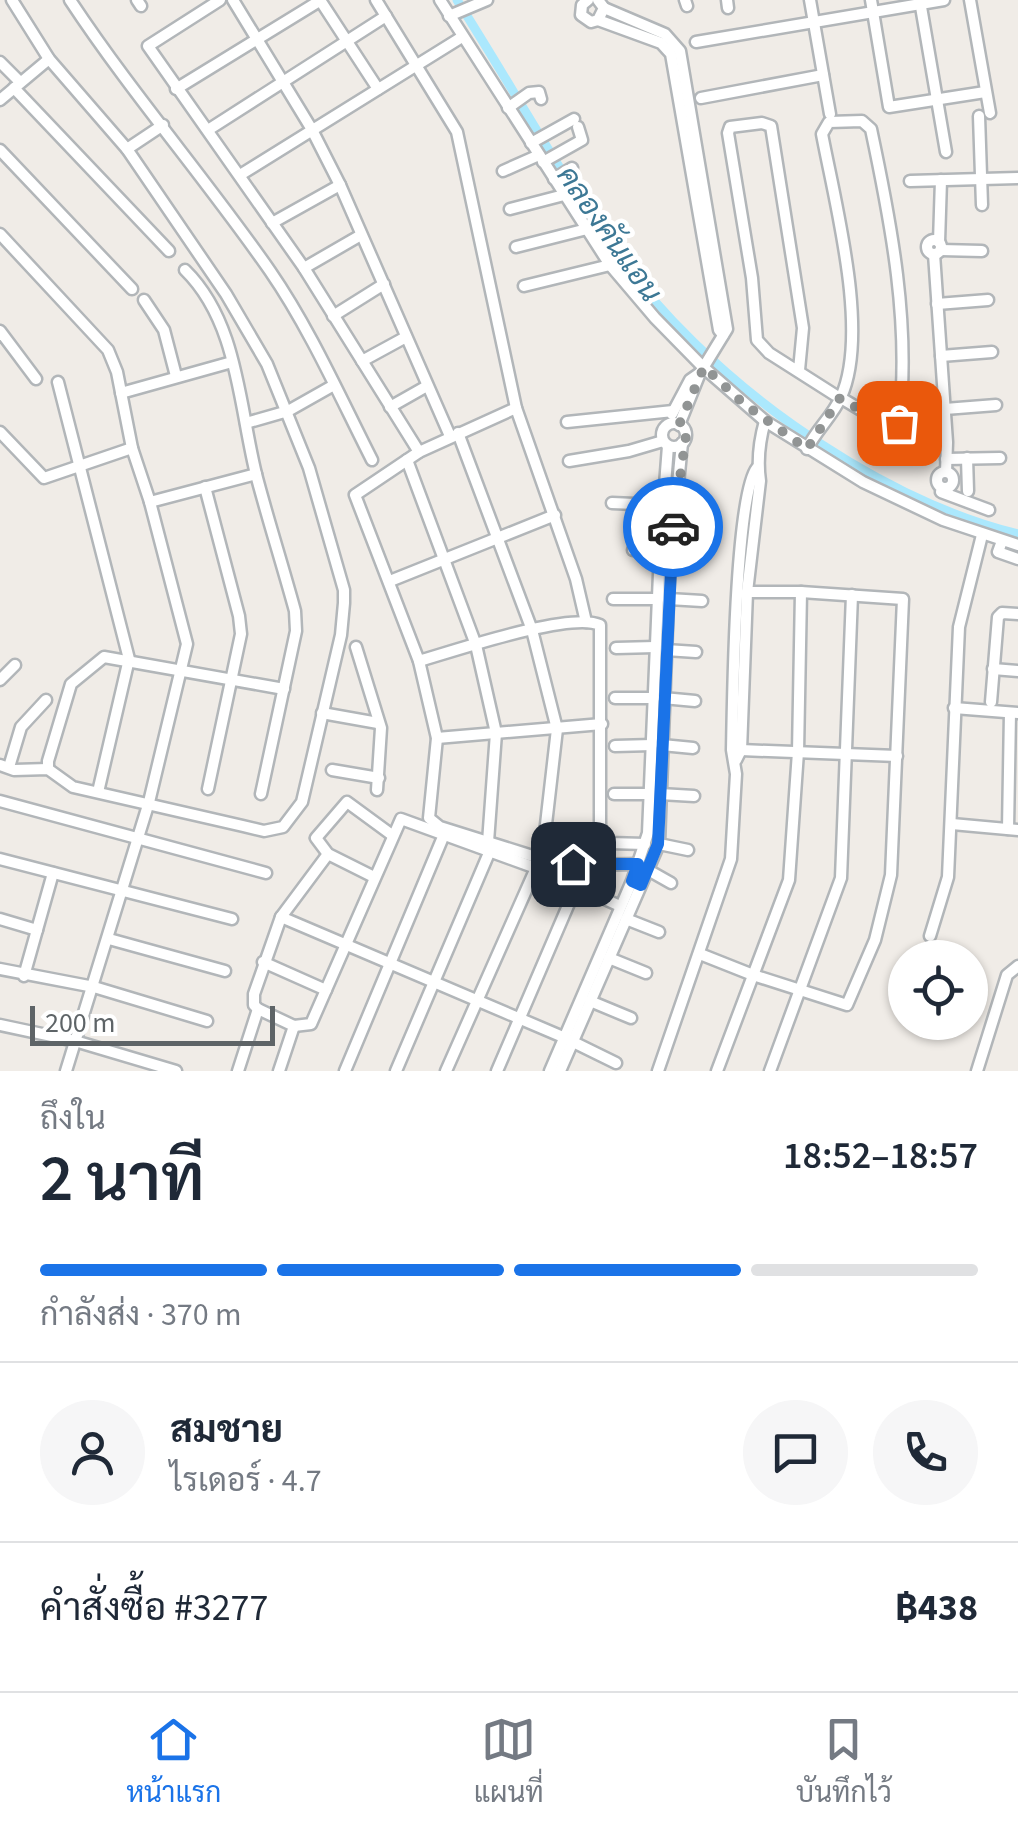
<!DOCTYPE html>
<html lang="th">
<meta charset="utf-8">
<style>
body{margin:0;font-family:"Source Sans 3",Sarabun,sans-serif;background:#f6f6f7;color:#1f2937;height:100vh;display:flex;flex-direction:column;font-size:38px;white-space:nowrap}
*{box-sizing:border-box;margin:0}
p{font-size:32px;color:#747a83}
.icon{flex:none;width:55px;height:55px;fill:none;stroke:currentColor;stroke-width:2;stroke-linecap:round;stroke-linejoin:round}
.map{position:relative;height:1071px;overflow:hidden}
.drawer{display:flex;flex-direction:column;background:#fff;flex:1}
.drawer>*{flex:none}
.tools{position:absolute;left:888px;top:940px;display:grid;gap:20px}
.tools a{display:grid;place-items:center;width:100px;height:100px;border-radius:50%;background:#fff;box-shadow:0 2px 8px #0004;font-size:50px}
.scale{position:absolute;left:30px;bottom:25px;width:245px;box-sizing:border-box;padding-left:10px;border:5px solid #5e6467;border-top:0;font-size:28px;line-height:35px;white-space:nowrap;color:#5e6467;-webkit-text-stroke:8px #fff;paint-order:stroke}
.pin{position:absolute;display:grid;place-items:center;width:85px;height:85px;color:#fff;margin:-42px;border-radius:20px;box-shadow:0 5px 15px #0006}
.courier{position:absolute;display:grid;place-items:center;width:100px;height:100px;margin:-50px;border:8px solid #1a73e8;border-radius:50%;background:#fff;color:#222;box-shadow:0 2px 12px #0007}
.summary em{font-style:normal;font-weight:600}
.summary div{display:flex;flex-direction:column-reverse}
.summary{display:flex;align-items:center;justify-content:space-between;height:170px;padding:0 40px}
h1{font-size:65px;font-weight:600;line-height:75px}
.bar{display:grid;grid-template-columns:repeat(4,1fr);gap:15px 10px;align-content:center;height:120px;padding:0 40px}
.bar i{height:12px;border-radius:8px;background:#e0e1e3}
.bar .selected{background:#1a73e8}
.bar p{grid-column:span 4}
.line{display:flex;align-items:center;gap:25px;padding:0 40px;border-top:2px solid #e0e1e3}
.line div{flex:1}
.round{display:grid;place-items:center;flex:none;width:105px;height:105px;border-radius:52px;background:#f6f6f7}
.dock{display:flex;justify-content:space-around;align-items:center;height:140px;border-top:2px solid #e0e1e3;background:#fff;font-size:28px;color:#747a83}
.dock a{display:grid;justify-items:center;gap:5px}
.dock .selected{color:#1a73e8}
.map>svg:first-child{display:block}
</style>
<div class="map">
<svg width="1018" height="1071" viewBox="0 0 1018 1071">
<rect width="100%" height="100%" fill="#f0ece7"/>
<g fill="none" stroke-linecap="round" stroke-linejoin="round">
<path stroke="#abe8fd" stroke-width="9" d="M 457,0 C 510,83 558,171 615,251 C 702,375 870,498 1018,534"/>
<g stroke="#b2b6b9" stroke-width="15">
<g id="minor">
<path d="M 70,0 C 132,94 206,179 270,271 C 310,329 340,397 372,460"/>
<polyline points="137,0 141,6"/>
<polyline points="220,0 148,46 304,268 419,452"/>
<polyline points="233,0 311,128 340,185 450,436"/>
<polyline points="320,0 378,89"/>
<polyline points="376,0 457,132 516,408 576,579 586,622"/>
<polyline points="440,0 610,265 655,318 703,367 765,421 863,482 943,520 1018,545"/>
<polyline points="588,0 582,5 581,15 591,22 598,20 604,8 598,0"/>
<polyline points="685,0 687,6"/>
<polyline points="727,0 728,8"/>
<polyline points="810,0 830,114"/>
<polyline points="871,0 889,107 985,92"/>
<polyline points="970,0 990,113"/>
<polyline points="920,1 946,152"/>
<polyline points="604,8 665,34 680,51 727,329 700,373 679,425"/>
<polyline points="449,16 487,0"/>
<polyline points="598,20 661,43 671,54 719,330 723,335"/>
<polyline points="696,42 944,0"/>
<polyline points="0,62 19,81"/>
<polyline points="14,88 169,251"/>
<polyline points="176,89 321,0"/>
<polyline points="701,98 823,75"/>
<polyline points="0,100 49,59"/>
<polyline points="508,108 529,93 539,92 541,99"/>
<polyline points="979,116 982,205"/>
<polyline points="208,130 386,16"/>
<polyline points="531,143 574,119"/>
<polyline points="127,149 163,125"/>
<polyline points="0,150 132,289"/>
<polyline points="543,162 582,140 578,127"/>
<polyline points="503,171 539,155"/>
<polyline points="240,175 462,37"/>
<polyline points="554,179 572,168"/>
<polyline points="910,181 1018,178"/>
<polyline points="510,209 564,195"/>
<polyline points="272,223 340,185"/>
<polyline points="0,234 108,350 117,372 132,448 150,502 187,644 149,802 66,1071"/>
<circle cx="934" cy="247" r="7"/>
<polyline points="939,242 941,180"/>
<polyline points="516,247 587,229"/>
<polyline points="941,250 982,251"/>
<polyline points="934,254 947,442 946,472"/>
<polyline points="304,268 361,235"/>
<path d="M 185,270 C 239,323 239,409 257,478 C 269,523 283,567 295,611 L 296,631 L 261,794"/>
<polyline points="524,286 610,265"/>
<polyline points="144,300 164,330 176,376"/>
<polyline points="937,304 988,300"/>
<polyline points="333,316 384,284"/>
<polyline points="0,331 36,379"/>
<polyline points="941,356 992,352"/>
<polyline points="362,361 406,337"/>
<polyline points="799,370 803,328 771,126 762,123 730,127 728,133 752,278 757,340 769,353 835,395"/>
<polyline points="58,382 129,659 98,792"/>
<polyline points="121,393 232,362"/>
<polyline points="390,407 427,386"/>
<polyline points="516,408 419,452 355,495 419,661 437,738 429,818 440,827 542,859 588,865 638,864"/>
<polyline points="945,409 996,405"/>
<polyline points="672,414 690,380 700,373"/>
<polyline points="567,422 673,411"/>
<polyline points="246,423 288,411 334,385"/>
<circle cx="674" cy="435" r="12"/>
<polyline points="0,432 44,478 132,448"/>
<polyline points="458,433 532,630 557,729 542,859"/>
<path d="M 807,449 C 816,430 832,417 841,397 C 870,333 835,203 822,134 L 829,122 L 862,121 L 871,129 C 891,223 911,326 899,423 L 888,426 L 841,398"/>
<polyline points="967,458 968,491"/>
<polyline points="946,459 1000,458"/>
<polyline points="407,460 476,645 496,733 488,842"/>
<polyline points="569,461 629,451 663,441"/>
<circle cx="945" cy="480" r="8"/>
<polyline points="205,487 239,616 241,634 208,789"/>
<polyline points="941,492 989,510"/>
<polyline points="150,502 256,474"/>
<polyline points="612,503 704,507"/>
<polyline points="1002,541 998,552 1018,559"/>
<polyline points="633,550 660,550"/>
<polyline points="671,552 705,553"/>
<polyline points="390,581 555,515"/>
<polyline points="613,599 658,599"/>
<polyline points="669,599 702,601"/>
<polyline points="356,647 381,728 377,790"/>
<polyline points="616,648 655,647"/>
<polyline points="666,650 696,652"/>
<path d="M 419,661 C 454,651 571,611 600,625 L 600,829 L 597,865"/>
<polyline points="993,669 1018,671"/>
<polyline points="0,680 15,665"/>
<polyline points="615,698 653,698"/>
<polyline points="663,698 695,701"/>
<polyline points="991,702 998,617 1002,613 1018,614"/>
<polyline points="954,708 1018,713"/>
<polyline points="322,713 378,723"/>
<polyline points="437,738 602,724"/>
<polyline points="662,745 693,748"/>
<polyline points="615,746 652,745"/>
<polyline points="741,750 897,756"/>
<path d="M 736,760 L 741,750 L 747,592 L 760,481 C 757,460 759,442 765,421"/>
<polyline points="0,765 14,770 48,769 73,787 243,826 264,831 283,827 302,802 341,635 344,603 344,590 309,468 267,364 226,294 127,149 49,59 12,0"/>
<polyline points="9,767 21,727 46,700"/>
<polyline points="48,769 48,761 71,684 104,657 284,689"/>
<polyline points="332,770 379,778"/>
<polyline points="614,794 649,794"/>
<polyline points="660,794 694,796"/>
<polyline points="0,801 266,873"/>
<polyline points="952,824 1018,830"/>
<polyline points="1008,829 1010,713"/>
<polyline points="609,843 645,844"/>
<polyline points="659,844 688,850"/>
<polyline points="328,854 281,917 254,994 254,1005 258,1009 294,1026 311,1024 401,819 536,868 620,906"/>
<polyline points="0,859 232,919"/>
<polyline points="648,870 671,883"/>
<polyline points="374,877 328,854 316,838 347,802 392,835"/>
<polyline points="281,917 563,1037 616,1063"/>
<polyline points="0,919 37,930"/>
<polyline points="626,919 659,932"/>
<polyline points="930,936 948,877 959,627 982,535"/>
<polyline points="109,939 225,971"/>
<polyline points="700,954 753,975 847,1005 875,940 891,875 903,599 801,592 747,592"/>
<polyline points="609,958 646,973"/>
<polyline points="263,962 326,990"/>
<polyline points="0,969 94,987 207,1021"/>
<polyline points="24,976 53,873"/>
<polyline points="590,1001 631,1018"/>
<polyline points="0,1025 75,1041 176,1071"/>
<polyline points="238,1071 258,1009"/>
<polyline points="279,1071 294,1026"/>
<polyline points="345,1071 443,837"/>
<polyline points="396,1071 489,853"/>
<polyline points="446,1071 536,868"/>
<polyline points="497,1071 576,887"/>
<polyline points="550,1071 632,881 648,833 660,550 668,446"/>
<polyline points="560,1071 659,844 669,576 682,443"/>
<path d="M 658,1071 L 731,859 L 736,774 L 732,750 C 733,704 735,495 757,468"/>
<polyline points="717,1071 789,880 798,752 801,592"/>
<polyline points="770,1071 841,878 852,595"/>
<polyline points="977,1071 1007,975 1018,966"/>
</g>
</g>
<use href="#minor" stroke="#fff" stroke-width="10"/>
</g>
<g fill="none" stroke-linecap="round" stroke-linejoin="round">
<polyline stroke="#919494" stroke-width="10" stroke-dasharray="0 18" points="673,527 686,436 679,425 704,367 744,404 807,449 840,398 888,426 899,423"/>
<polyline stroke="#1a73e8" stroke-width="12" points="573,864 638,864 632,881 641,885 658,844 673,527"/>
</g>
<g text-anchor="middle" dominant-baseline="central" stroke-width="9" stroke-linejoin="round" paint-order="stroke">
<g font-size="30" font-style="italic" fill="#3d7895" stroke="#fff">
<text transform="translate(609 234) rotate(55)">คลองคันแอน</text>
</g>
</g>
</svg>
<div class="tools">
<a><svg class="icon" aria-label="locate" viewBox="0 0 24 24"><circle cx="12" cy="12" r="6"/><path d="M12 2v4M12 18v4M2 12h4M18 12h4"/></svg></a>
</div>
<div class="scale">200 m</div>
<div class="pin" style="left:899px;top:423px;background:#ea580c"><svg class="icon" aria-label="bag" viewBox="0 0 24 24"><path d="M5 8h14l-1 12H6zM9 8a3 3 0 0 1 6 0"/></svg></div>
<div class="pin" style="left:573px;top:864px;background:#1f2937"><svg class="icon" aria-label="home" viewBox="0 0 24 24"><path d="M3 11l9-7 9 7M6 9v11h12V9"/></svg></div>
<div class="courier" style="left:673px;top:527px"><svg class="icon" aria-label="car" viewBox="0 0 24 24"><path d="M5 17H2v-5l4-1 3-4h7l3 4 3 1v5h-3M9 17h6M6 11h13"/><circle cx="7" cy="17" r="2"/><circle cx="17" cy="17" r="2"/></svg></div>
</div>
<section class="drawer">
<div class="summary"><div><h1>2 นาที</h1><p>ถึงใน</p></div><em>18:52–18:57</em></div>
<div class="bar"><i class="selected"></i><i class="selected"></i><i class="selected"></i><i></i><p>กำลังส่ง · 370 m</p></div>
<div class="line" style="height:180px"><a class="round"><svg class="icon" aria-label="person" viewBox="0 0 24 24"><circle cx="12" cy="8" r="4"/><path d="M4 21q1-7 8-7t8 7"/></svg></a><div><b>สมชาย</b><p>ไรเดอร์ · 4.7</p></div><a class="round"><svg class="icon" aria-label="chat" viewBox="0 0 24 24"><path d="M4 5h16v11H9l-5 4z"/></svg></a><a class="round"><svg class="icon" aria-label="phone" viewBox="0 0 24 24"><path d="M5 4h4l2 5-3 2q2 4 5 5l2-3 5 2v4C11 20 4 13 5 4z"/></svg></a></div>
<div class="line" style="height:130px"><div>คำสั่งซื้อ #3277</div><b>฿438</b></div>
</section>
<nav class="dock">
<a class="selected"><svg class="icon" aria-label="home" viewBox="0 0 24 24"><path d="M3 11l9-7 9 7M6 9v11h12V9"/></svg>หน้าแรก</a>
<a><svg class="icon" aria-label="map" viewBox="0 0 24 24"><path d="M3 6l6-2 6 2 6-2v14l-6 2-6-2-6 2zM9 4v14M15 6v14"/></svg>แผนที่</a>
<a><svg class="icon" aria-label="saved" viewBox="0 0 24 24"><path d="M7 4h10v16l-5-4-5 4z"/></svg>บันทึกไว้</a>
</nav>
